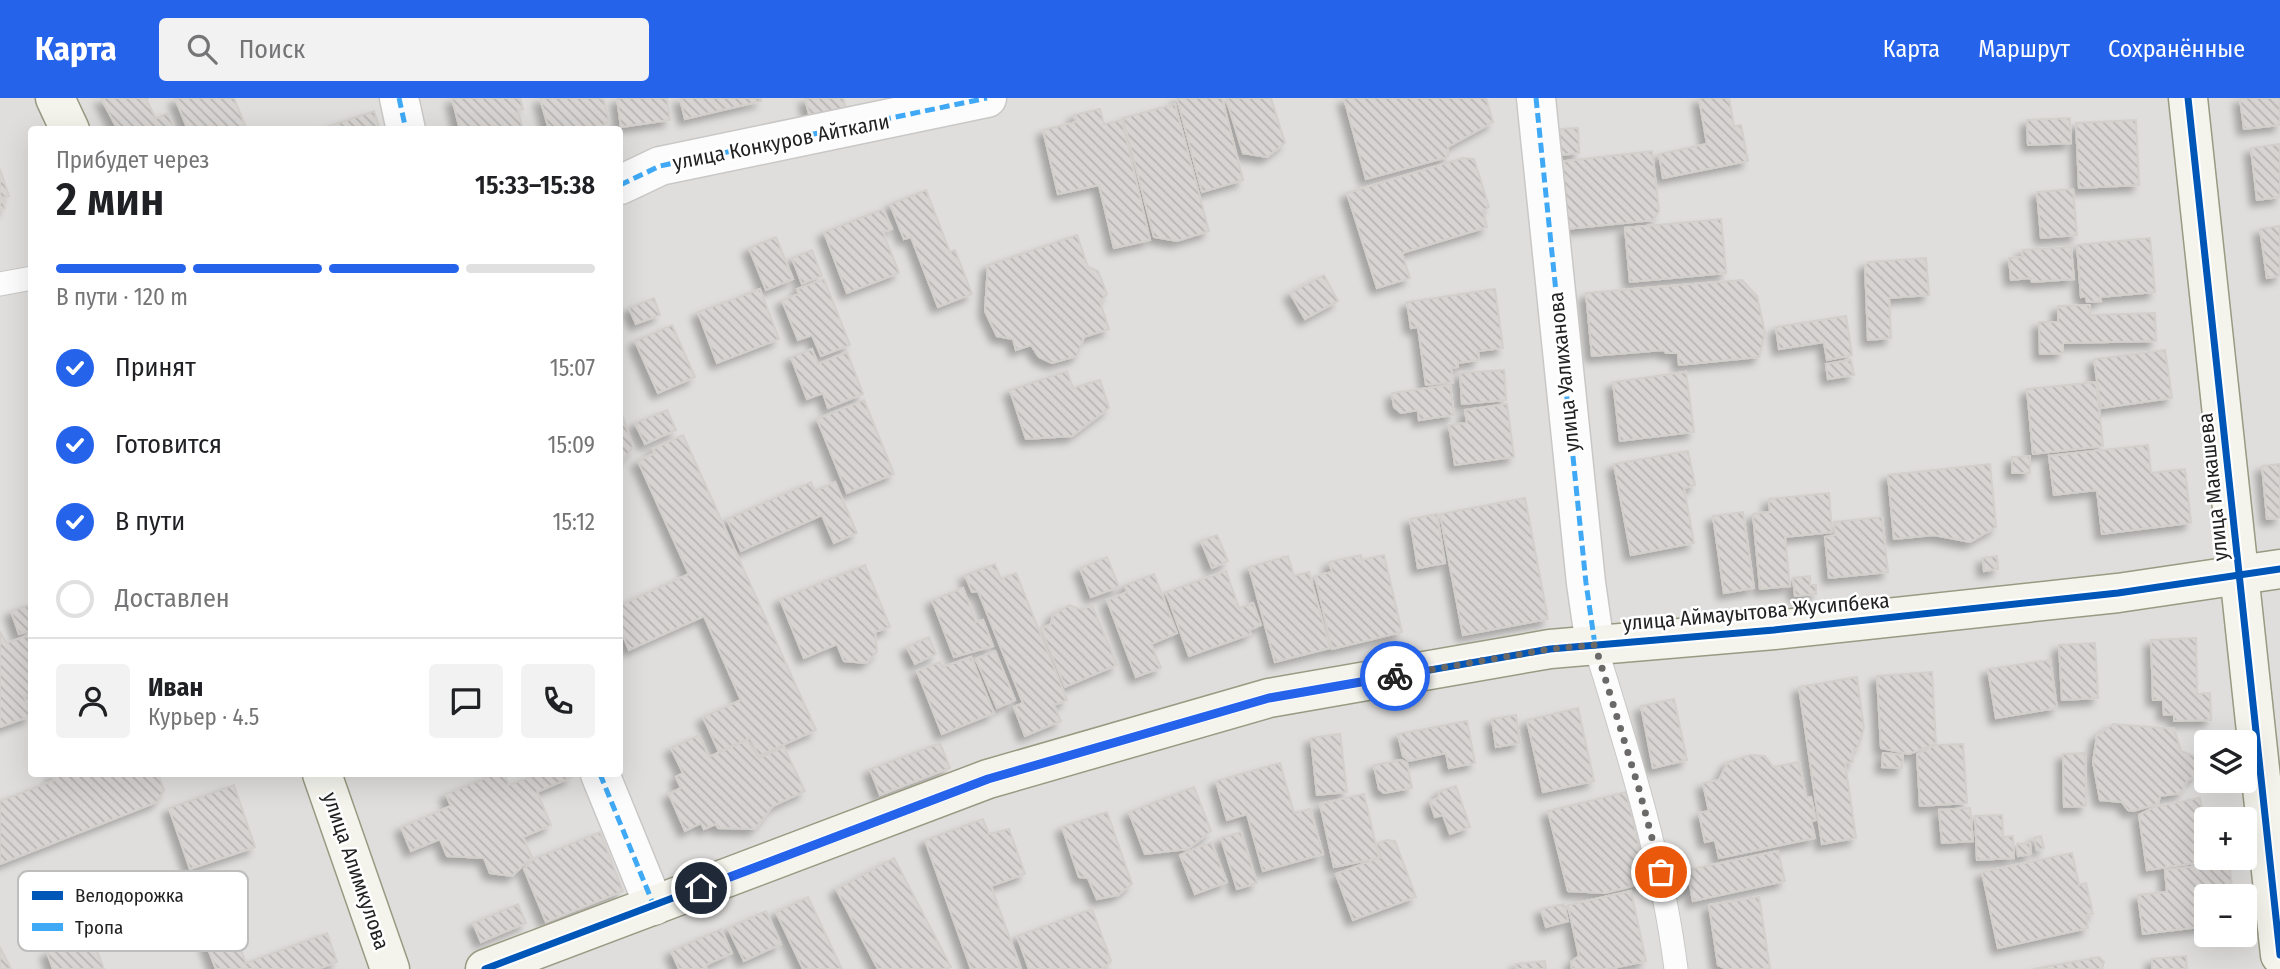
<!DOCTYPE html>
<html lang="ru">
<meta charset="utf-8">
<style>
body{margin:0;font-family:"Fira Sans Condensed",sans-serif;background:#f2f2f2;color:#202124;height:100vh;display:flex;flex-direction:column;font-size:26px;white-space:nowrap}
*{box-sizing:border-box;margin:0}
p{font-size:23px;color:#757577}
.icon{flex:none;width:38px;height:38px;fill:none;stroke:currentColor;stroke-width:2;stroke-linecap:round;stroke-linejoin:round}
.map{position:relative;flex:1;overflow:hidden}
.side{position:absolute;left:28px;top:28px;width:595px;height:651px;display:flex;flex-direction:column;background:#fff;border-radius:7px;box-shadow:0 7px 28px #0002}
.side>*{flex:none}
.controls{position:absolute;left:2194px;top:632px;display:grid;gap:14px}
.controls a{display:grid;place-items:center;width:63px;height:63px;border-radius:7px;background:#fff;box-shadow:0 7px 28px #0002;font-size:35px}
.pin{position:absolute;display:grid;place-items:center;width:60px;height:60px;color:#fff;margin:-30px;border:4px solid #fff;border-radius:50%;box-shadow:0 2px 7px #0007}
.courier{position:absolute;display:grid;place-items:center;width:70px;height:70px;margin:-35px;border:5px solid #2563eb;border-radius:50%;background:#fff;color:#222;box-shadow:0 2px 9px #0007}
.overview em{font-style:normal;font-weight:600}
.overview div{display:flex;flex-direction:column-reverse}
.overview{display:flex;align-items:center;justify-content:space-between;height:119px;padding:0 28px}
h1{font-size:46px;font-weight:600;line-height:52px}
.bar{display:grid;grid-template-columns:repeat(4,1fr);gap:10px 7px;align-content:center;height:84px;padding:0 28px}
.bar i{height:9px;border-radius:5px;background:#e0e0e0}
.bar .on{background:#2563eb}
.bar p{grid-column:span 4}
.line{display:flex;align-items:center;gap:18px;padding:0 28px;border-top:2px solid #e0e0e0}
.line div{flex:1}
.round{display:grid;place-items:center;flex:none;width:74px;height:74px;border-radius:7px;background:#f2f2f2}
ol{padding:0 28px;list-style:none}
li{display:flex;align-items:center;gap:21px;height:77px}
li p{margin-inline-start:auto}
li .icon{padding:7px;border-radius:50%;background:#2563eb;color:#fff;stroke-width:4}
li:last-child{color:#757577}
li i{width:38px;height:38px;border:4px solid #e0e0e0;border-radius:50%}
header{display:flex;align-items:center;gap:42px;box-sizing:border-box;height:98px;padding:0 35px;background:#2563eb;color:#fff}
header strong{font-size:33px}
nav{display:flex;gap:38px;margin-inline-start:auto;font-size:24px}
.search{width:490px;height:63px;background:#f2f2f2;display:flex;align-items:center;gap:18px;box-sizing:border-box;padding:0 24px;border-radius:7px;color:#757577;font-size:26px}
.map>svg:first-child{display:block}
</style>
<header>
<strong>Карта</strong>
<div class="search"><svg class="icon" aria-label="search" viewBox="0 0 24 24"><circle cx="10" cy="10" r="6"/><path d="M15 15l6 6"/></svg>Поиск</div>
<nav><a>Карта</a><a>Маршрут</a><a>Сохранённые</a></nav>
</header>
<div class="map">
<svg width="2280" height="871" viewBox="0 0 2280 871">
<defs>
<pattern id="building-back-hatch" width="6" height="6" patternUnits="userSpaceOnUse" patternTransform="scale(1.75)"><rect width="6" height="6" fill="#d7d4d2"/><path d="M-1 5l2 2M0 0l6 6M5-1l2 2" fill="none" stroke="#b8b6b4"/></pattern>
<filter id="shadow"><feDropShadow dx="-6" dy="6" stdDeviation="3.5" flood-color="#0004"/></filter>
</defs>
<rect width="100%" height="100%" fill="#f0eeeb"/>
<path fill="#dfdedc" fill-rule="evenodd" d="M 0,0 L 2280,0 L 2280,871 L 0,871 ZM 32,32 L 620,32 L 620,676 L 32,676 ZM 2207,644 L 2245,644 L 2245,682 L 2207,682 ZM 2207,721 L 2245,721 L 2245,760 L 2207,760 ZM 2207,798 L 2245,798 L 2245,836 L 2207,836 Z"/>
<g fill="url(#building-back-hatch)" stroke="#d3d0cc" stroke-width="2" filter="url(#shadow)">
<polygon points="101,0 149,0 146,1 156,21 167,15 176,32 118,32"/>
<polygon points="175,0 234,0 247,32 188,32"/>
<polygon points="452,0 520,0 523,11 518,13 523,32 460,32"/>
<polygon points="540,0 599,0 604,2 609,23 598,32 549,32"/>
<polygon points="617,0 667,0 670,22 621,29"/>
<polygon points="680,0 761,0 761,3 685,21"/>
<polygon points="805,0 843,0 846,11 810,20"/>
<polygon points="1177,0 1222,0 1243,82 1202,94"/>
<polygon points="1226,0 1271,0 1285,45 1267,59 1243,55"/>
<polygon points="1344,0 1486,0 1493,24 1448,49 1448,59 1366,81"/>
<polygon points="1699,0 1729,0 1734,28 1741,27 1748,63 1663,80 1659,56 1707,46"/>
<polygon points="2240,0 2280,0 2280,27 2244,31"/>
<polygon points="1175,6 1209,133 1177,143 1154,139 1123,20"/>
<polygon points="1100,11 1104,26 1122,22 1150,142 1114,150 1099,87 1058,96 1043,32 1076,24 1074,17"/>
<polygon points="374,13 380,32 318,32"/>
<polygon points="2070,20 2071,45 2028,47 2027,22"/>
<polygon points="2136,22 2139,87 2079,90 2076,25"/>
<polygon points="1578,30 1579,55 1561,57 1559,31"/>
<polygon points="2280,46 2280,99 2257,102 2251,50"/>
<polygon points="1652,53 1659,113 1653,122 1567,131 1559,64"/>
<polygon points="1463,60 1474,61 1489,109 1483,113 1487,129 1402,155 1410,180 1377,190 1347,95"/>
<polygon points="0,71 9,98 2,100 5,110 0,112"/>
<polygon points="2073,91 2077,137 2041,140 2037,94"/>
<polygon points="926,92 950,154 955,152 972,196 938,209 911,139 904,141 890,106"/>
<polygon points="883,111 892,131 883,134 899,175 847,195 824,134"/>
<polygon points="1721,121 1726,175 1630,184 1625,130"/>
<polygon points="2280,128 2280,178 2267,180 2260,131"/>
<polygon points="1077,137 1088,169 1098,173 1107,196 1100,204 1109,231 1084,239 1077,258 1052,265 1039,259 1031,247 1016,252 1013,241 997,238 985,213 988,167"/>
<polygon points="776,139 793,181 766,192 749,150"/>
<polygon points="2150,140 2155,194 2100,199 2101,203 2087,204 2086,198 2081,199 2077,147"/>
<polygon points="2071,149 2074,181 2032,184 2031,180 2011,182 2009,160 2023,159 2022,152"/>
<polygon points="812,152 822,178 802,186 792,160"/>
<polygon points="1926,160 1929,197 1889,200 1891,240 1868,242 1865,167 1869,164"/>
<polygon points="1324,177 1338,203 1305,221 1290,195"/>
<polygon points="824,181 850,247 821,258 812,237 798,242 782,202 799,196 797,191"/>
<polygon points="1742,182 1757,198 1765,235 1759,259 1679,267 1678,255 1666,255 1664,252 1592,258 1586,195"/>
<polygon points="760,191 779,241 717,265 698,214"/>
<polygon points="1495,191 1503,250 1478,253 1479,262 1458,265 1458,269 1451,270 1453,284 1426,287 1418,229 1411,230 1407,204"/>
<polygon points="654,200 660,217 636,226 629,210"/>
<polygon points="2090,207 2090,217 2155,215 2156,243 2063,245 2063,255 2040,256 2039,224 2058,224 2058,208"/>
<polygon points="1846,218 1852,257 1827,262 1824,244 1779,251 1776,229"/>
<polygon points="672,227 695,279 658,295 635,243"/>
<polygon points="812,251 818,266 847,254 863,296 828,310 823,295 807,301 791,259"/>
<polygon points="2165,252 2172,300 2101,310 2094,261"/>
<polygon points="1851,262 1854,277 1828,281 1826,266"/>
<polygon points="1504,272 1506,302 1462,306 1460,275"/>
<polygon points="1067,273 1073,290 1100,282 1109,310 1072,338 1026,341 1010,292"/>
<polygon points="1686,274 1694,334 1620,343 1613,284"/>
<polygon points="2096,284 2103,348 2033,356 2027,291"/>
<polygon points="1450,287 1454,317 1419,322 1418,312 1401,315 1394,309 1392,295"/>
<polygon points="864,302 894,376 847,395 817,321"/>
<polygon points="1507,306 1514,359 1455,367 1449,327 1467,325 1465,312"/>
<polygon points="620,310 633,349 620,366"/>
<polygon points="667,312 676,332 645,346 635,325"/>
<polygon points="683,337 816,632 759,658 750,640 719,654 703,619 741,602 704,518 629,552 620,530 620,507 689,476 638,363 655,355 653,351"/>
<polygon points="2148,347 2151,375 2185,371 2191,425 2102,436 2097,392 2054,397 2049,358"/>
<polygon points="1688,353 1695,387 1684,390 1694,445 1631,457 1614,366"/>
<polygon points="2030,358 2030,375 2012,375 2012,359"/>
<polygon points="1990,366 1996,429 1970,444 1934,437 1894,441 1888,377"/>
<polygon points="2280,366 2280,420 2267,421 2262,368"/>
<polygon points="811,384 815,393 835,384 857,435 834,445 822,417 741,453 727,421"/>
<polygon points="1829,395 1832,434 1785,439 1790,488 1760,491 1753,416 1770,414 1769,401"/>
<polygon points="1525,400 1548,521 1463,537 1440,416"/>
<polygon points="1743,414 1754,490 1724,495 1713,418"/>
<polygon points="1437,416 1445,465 1418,470 1410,421"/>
<polygon points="1882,419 1888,474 1829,480 1825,439 1835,437 1834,424"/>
<polygon points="1217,437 1228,463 1212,470 1201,443"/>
<polygon points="1361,457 1362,462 1384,457 1402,534 1332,551 1315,478 1332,474 1329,464"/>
<polygon points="1288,458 1294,478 1309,474 1330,550 1275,564 1249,469"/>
<polygon points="1997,458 1998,471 1984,473 1983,460"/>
<polygon points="1107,459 1119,489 1091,499 1080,470"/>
<polygon points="995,466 1001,481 1016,475 1067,602 1054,607 1061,623 1025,638 1014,609 1023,605 978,493 972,494 965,477"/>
<polygon points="865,467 890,529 875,534 877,554 866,565 844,563 837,546 804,560 780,501"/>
<polygon points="1226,473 1239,510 1253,505 1261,527 1249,532 1251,536 1189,558 1166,494"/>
<polygon points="1154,476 1177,535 1151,546 1161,570 1136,579 1107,502 1127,494 1125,487"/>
<polygon points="1810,478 1810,487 1816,487 1816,496 1795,498 1793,480"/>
<polygon points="963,490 976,524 983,522 993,548 954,559 932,502"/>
<polygon points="32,506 32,532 19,536 11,513"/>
<polygon points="1069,507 1082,512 1092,507 1117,567 1065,589 1041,531 1051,526 1053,517"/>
<polygon points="0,534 7,545 32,536 32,596 24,598 31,618 0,629"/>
<polygon points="929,539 936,556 915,566 907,549"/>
<polygon points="2196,540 2197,596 2210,595 2211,622 2174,623 2174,616 2164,617 2163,602 2153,602 2151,542"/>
<polygon points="2095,545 2098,600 2062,602 2059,547"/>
<polygon points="995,553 1015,602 997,610 976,561"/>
<polygon points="971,559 994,615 942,636 917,573 940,564 943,569"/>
<polygon points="2050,562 2057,610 1996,620 1988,571"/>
<polygon points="1932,574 1936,646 1909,656 1881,650 1877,578"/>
<polygon points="1857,579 1864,630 1858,649 1852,654 1853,664 1845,665 1856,740 1822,746 1799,589"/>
<polygon points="1674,601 1687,662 1653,670 1641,608"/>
<polygon points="1578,610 1594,683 1543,694 1527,622"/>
<polygon points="1516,617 1520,645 1496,649 1492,621"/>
<polygon points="1467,623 1475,665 1449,670 1446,655 1409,663 1403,658 1398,636"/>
<polygon points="2113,626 2174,631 2181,653 2194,658 2200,669 2196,677 2187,683 2181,695 2160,698 2158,706 2133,713 2128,712 2122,704 2100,702 2093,664 2097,638"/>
<polygon points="1340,636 1347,694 1317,697 1311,640"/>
<polygon points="699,637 709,659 747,642 759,660 784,649 805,693 773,708 755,731 718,730 716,726 704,731 701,725 685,733 669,696 681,690 676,679 683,675 671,650"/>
<polygon points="940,645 950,670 880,697 870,671"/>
<polygon points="1963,646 1967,705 1920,708 1917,656 1936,647"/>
<polygon points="1883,655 1903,657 1902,670 1882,669"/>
<polygon points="2085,655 2086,708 2064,709 2063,656"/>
<polygon points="1750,657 1765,658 1773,669 1799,664 1806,699 1811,699 1816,722 1811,723 1815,740 1719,760 1715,742 1705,744 1699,715 1709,713 1703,685 1719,682 1728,664"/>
<polygon points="1401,662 1407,665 1412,690 1384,695 1379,691 1374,667"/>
<polygon points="1280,665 1294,715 1310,711 1323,756 1263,773 1247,716 1227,722 1216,683"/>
<polygon points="52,676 158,676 164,692 157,704 0,766 0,703 55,682"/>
<polygon points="495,676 504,676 509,687 538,676 570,676 572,679 537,694 551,727 523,739 532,759 512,778 490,775 484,760 447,758 440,741 411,753 401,729 451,708 446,696"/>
<polygon points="234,687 255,749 190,771 169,710"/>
<polygon points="1456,688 1470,729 1450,736 1443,717 1435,719 1430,703 1438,700 1440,693"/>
<polygon points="1194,689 1211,733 1188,751 1145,756 1129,714"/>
<polygon points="1626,694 1648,784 1605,795 1568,793 1548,713"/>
<polygon points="1364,696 1379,760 1334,769 1320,706"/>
<polygon points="2200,700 2207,737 2202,764 2147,772 2139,717 2154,709"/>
<polygon points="1970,710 1973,743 1942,745 1939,712"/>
<polygon points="1107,714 1132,786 1118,797 1097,801 1088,780 1079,779 1062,729"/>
<polygon points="2002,717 2003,739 2013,738 2014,760 1977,762 1975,718"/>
<polygon points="983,721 989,736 1009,731 1025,776 991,788 1021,871 971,871 925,742"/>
<polygon points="600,734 623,793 546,824 524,771 533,761"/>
<polygon points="1241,734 1257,785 1237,791 1221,740"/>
<polygon points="2041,738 2044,750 2037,752 2034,740"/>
<polygon points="1387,742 1395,743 1416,799 1353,822 1336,776 1381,759 1376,746"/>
<polygon points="1211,744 1227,784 1195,796 1180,757"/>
<polygon points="2030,745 2031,756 2018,758 2017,746"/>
<polygon points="1778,753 1785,783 1693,803 1687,772"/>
<polygon points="2072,755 2079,787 2086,785 2093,816 2086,817 2088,830 1998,850 1982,774"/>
<polygon points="894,760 951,869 947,871 878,871 836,791"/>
<polygon points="2229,764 2233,798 2207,798 2207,828 2143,836 2138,797 2167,794 2165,772"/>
<polygon points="217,788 246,865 327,835 337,864 318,871 216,871 188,799"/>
<polygon points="1631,793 1646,863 1609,871 1572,871 1571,864 1579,858 1568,807"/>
<polygon points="808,799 842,871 803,871 776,814"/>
<polygon points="1759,799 1770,871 1727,871 1718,867 1709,807"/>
<polygon points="518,806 526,825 481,844 473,825"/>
<polygon points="1564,806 1568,823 1546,829 1541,811"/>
<polygon points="1092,811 1111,863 1103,871 1029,871 1017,838"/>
<polygon points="766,813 781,846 744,863 728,830"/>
<polygon points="721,831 732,855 706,867 707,871 679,871 671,853"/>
<polygon points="91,837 104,871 53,871 47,854"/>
<polygon points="0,849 11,871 0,871"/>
<polygon points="2186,858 2187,871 2152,871 2152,861"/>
<polygon points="2099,859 2104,864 2102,871 2033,871"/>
<polygon points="1545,863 1546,871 1516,871 1516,866"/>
</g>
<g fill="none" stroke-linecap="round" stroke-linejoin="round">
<g stroke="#c9c8c7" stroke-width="25">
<g id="lane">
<polyline points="0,186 32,180"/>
<path d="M 1595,547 C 1628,654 1662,760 1676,871"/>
</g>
</g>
<g stroke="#c9c8c7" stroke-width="41">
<g id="street">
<polyline points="399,0 406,32"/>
<polyline points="1536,0 1586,485 1595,547"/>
<polyline points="620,87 660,68 987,0"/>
<polyline points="600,676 654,808"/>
</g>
</g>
<g stroke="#999a82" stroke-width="41">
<g id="secondary">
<polyline points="55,0 70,32"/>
<polyline points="2188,0 2280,857"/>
<polyline points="322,676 390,871"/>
<polyline points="485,871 988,681 1269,600 1550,551 1774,532 2118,495 2280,471"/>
</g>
</g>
<use href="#lane" stroke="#fdfcfc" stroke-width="23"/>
<use href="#street" stroke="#fdfcfc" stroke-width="38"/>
<use href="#secondary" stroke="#f4f4ed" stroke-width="38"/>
<g stroke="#3fa9f5" stroke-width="5" stroke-dasharray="10 5" stroke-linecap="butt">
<polyline points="399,0 406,32"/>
<polyline points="1536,0 1586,485 1595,547"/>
<polyline points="620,87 660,68 987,0"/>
<polyline points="600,676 654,808"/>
</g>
<g stroke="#fff" stroke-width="11">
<g id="cycleway">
<polyline points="2188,0 2280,857"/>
<polyline points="485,871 988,681 1269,600 1550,551 1774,532 2118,495 2280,471"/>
</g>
</g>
<use href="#cycleway" stroke="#0057b8" stroke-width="7"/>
</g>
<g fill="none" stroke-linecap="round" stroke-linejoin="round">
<polyline stroke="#6a6968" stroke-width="7" stroke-dasharray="0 12.6" points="1395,578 1550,551 1595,547 1639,691 1661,774"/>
<polyline stroke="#2563eb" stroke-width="9" points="701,790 988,681 1269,600 1395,578"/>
</g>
<g text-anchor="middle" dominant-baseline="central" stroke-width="5" stroke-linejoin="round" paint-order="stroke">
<g font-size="21" fill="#222" stroke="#fff">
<text transform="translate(781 44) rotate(-11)">улица Конкуров Айткали</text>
<text transform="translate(1564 274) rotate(-96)">улица Уалиханова</text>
<text transform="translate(2213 389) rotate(-96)">улица Макашева</text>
<text transform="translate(1756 514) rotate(-5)">улица Аймауытова Жусипбека</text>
<text transform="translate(356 773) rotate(71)">улица Алимкулова</text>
</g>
</g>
<rect x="18" y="773" width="230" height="80" rx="10" fill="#fff" stroke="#bdbdbd" stroke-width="2"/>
<rect x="32" y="793" width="31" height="9" fill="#0057b8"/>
<rect x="32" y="825" width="31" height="8" fill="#3fa9f5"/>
<g font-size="19" fill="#222">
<text x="75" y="804">Велодорожка</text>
<text x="75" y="836">Тропа</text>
</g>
</svg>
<div class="controls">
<a><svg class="icon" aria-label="layers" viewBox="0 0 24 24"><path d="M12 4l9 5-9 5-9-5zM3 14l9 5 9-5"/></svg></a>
<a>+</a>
<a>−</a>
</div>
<div class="pin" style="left:1661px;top:774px;background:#ea580c"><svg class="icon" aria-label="bag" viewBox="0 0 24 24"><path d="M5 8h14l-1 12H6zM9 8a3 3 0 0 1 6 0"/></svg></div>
<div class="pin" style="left:701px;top:790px;background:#1f2937"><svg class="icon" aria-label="home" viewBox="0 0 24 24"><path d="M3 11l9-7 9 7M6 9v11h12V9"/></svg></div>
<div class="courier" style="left:1395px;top:578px"><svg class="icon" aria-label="bike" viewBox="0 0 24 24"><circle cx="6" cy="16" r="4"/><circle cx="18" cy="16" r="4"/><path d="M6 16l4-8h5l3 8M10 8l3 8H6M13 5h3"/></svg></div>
<section class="side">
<div class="overview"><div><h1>2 мин</h1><p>Прибудет через</p></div><em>15:33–15:38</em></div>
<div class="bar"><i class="on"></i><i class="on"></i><i class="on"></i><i></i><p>В пути · 120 m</p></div>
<ol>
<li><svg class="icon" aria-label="check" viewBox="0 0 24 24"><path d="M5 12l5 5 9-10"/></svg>Принят<p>15:07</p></li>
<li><svg class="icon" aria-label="check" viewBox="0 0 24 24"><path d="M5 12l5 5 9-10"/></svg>Готовится<p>15:09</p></li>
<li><svg class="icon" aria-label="check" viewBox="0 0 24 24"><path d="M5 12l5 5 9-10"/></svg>В пути<p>15:12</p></li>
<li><i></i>Доставлен</li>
</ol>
<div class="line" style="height:126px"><a class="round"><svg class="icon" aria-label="person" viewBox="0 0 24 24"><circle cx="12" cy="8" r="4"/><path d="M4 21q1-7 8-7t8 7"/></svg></a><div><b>Иван</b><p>Курьер · 4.5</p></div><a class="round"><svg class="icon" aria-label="chat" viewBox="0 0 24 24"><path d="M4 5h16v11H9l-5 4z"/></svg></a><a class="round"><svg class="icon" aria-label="phone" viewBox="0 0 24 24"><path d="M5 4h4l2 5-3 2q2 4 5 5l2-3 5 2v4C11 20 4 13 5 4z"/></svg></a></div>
</section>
</div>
